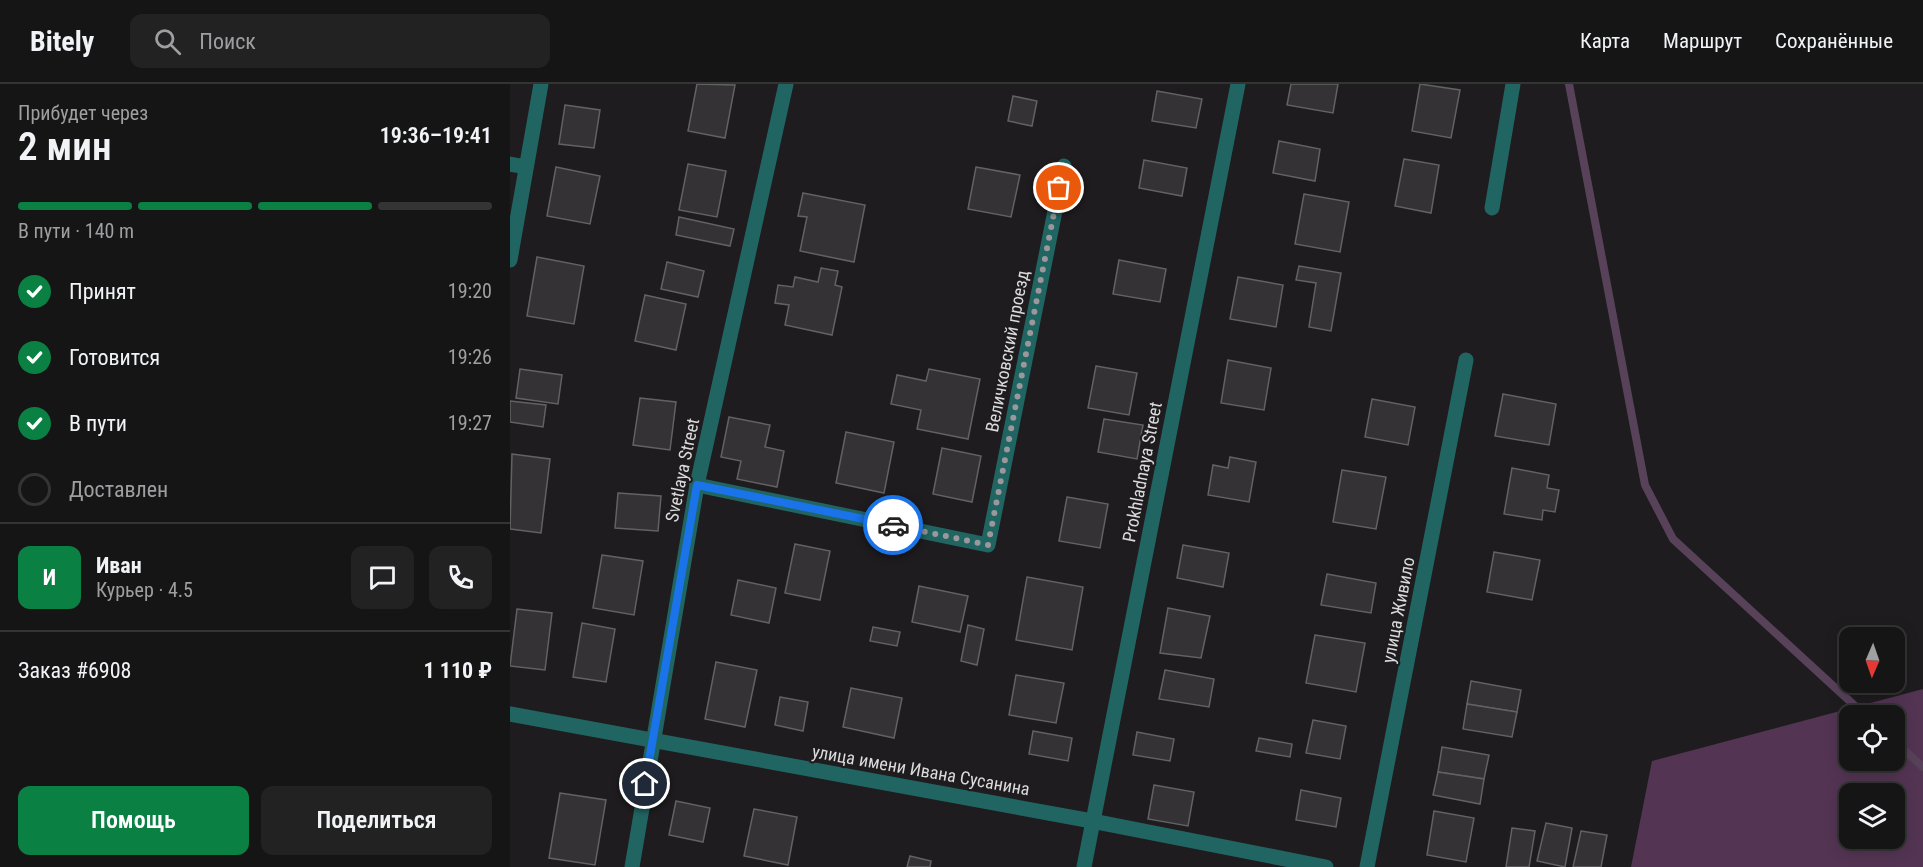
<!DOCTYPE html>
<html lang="ru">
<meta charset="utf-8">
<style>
body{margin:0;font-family:"Roboto Condensed",sans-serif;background:#232223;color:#f1f3f6;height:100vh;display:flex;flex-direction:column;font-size:22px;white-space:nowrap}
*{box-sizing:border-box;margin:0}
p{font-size:20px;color:#9e9fa1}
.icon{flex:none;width:33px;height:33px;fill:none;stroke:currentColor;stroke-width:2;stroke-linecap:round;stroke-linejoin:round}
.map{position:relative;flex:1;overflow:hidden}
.side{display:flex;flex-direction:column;background:#161516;width:510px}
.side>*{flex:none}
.needle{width:39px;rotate:182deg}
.buttons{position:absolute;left:1329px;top:543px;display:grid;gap:12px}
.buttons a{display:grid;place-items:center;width:66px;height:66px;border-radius:12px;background:#161516;box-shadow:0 3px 15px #0003,0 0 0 2px #353435;font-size:30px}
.pin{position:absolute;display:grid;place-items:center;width:51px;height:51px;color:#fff;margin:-26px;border:3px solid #fff;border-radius:50%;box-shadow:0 2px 6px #0007}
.courier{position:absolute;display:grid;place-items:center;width:60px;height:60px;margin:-30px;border:4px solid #1a73e8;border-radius:50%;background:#fff;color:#222;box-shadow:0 2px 8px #0007}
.headline em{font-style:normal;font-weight:600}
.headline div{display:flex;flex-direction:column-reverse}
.headline{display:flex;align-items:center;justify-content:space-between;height:102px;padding:0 18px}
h1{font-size:39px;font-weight:600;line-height:45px}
.bar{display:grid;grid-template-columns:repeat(4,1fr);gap:9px 6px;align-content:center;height:72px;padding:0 18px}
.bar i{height:8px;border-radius:4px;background:#353435}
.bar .selected{background:#0b8043}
.bar p{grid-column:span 4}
.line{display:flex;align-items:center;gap:15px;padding:0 18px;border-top:2px solid #353435}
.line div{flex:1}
.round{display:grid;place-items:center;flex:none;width:63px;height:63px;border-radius:12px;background:#232223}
ol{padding:0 18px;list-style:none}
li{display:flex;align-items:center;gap:18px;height:66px}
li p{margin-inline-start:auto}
li .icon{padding:6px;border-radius:50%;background:#0b8043;color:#fff;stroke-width:4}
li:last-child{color:#9e9fa1}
li i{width:33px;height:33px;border:3px solid #353435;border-radius:50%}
.action{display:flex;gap:12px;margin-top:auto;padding:12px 18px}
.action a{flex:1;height:69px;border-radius:12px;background:#0b8043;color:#fff;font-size:24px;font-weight:600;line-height:69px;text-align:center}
.action a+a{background:#232223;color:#f1f3f6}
header{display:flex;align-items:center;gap:36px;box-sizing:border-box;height:84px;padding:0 30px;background:#161516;border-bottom:2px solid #353435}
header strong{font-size:28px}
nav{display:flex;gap:33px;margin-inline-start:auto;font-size:21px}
.search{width:420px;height:54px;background:#232223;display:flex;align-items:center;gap:15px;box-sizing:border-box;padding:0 21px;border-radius:12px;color:#9e9fa1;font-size:22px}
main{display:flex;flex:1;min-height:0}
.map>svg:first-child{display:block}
</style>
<header>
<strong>Bitely</strong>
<div class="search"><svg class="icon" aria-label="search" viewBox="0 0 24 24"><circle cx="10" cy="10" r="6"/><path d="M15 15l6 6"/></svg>Поиск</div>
<nav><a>Карта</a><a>Маршрут</a><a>Сохранённые</a></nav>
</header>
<main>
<section class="side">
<div class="headline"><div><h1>2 мин</h1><p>Прибудет через</p></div><em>19:36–19:41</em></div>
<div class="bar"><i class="selected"></i><i class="selected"></i><i class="selected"></i><i></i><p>В пути · 140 m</p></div>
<ol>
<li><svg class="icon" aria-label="check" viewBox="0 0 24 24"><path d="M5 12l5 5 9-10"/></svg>Принят<p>19:20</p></li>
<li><svg class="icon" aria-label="check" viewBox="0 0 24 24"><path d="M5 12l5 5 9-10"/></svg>Готовится<p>19:26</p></li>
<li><svg class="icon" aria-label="check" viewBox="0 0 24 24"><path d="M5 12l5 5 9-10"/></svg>В пути<p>19:27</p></li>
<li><i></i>Доставлен</li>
</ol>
<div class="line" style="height:108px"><b class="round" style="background:#0b8043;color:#fff">И</b><div><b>Иван</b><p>Курьер · 4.5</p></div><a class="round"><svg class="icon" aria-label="chat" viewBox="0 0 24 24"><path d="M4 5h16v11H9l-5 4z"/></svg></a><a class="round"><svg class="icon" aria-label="phone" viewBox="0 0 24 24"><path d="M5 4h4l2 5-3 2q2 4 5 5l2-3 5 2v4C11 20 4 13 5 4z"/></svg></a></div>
<div class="line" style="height:78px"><div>Заказ #6908</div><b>1 110 ₽</b></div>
<div class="action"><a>Помощь</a><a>Поделиться</a></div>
</section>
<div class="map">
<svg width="1413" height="783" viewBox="0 0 1413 783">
<rect width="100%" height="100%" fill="#1e1c1e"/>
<path fill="#533553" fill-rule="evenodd" d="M 1413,605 L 1413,783 L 1121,783 L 1142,677 ZM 1340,632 L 1384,632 L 1384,676 L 1340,676 ZM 1340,710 L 1384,710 L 1384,754 L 1340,754 Z"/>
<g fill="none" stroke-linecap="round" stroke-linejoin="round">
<g stroke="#58425a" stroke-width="8">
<polyline points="1059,0 1135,401 1163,455 1356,632"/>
<polyline points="1384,657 1413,683"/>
</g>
</g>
<g fill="#343234" stroke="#636163" stroke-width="1.5">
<polygon points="187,0 225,1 215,54 178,47"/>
<polygon points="781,0 828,0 823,29 777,21"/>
<polygon points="910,0 950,6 941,54 902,47"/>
<polygon points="647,7 692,15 686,44 642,37"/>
<polygon points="503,12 527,17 522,42 498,37"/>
<polygon points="55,21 90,26 84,64 49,60"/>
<polygon points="769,57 810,65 805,97 763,89"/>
<polygon points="894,75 929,81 921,129 885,122"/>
<polygon points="634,76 677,84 672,112 629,104"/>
<polygon points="178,80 216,87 207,133 169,126"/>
<polygon points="46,83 90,92 80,140 37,132"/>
<polygon points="466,83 510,91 501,133 458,125"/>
<polygon points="293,109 355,121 344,178 290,167 297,133 288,132"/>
<polygon points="794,110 839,118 830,168 785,160"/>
<polygon points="169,133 224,145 220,162 166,151"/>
<polygon points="27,173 74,182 64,240 17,232"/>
<polygon points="609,176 656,185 650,218 603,210"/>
<polygon points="157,178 194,187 188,213 151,205"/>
<polygon points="789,182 831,189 821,247 799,243 806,199 786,196"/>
<polygon points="311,184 328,187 325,201 332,203 322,251 275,241 279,221 265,219 268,201 283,203 285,193 308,198"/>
<polygon points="728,193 773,201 766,243 720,235"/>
<polygon points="135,211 176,220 166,266 125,257"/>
<polygon points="718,276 761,284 754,326 711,319"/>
<polygon points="586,282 627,289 619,331 578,324"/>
<polygon points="10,285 52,291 48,320 6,314"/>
<polygon points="419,285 470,295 458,355 407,345 411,326 381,320 387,291 416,297"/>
<polygon points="993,310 1046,320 1039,361 985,352"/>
<polygon points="130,314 166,318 160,366 123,361"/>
<polygon points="862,315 905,323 898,361 855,353"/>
<polygon points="0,317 36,321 33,343 0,338"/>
<polygon points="219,333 260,341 255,363 274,367 267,403 227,395 231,377 211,373"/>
<polygon points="594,335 633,341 627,375 588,368"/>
<polygon points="336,348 384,358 374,409 326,399"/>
<polygon points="432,364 471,372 462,418 423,410"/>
<polygon points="2,370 40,375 31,449 0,445"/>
<polygon points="720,373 746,378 739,418 698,411 703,381 718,384"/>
<polygon points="1002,384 1039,391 1037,404 1049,406 1045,428 1033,426 1032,436 994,430"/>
<polygon points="832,386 876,393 866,445 823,438"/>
<polygon points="108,409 151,412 148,447 105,444"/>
<polygon points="557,413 598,420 590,464 549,457"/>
<polygon points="285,460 320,467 310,516 275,509"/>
<polygon points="673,461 719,469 713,503 667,494"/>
<polygon points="984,468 1030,476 1022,516 977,508"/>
<polygon points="92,471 133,477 124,531 83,524"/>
<polygon points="817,490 866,499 861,529 811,521"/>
<polygon points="517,493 573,503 562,566 506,556"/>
<polygon points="228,496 266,504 259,539 221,531"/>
<polygon points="409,502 458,512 450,548 402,538"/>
<polygon points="658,524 700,532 691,574 650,569"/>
<polygon points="7,525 42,529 35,586 0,582"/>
<polygon points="72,539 105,545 96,598 63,593"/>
<polygon points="458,541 474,545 467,581 451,577"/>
<polygon points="363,543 390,548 387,562 360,557"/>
<polygon points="805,551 855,559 846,608 796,599"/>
<polygon points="206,578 247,586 235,643 195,635"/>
<polygon points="655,586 704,595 699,623 649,615"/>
<polygon points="506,591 554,599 546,639 499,631"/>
<polygon points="961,597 1011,606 1007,628 957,620"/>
<polygon points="341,604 392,614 384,654 333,643"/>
<polygon points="270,613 298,618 293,647 265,641"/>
<polygon points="957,620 1007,628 1002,653 953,645"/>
<polygon points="803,636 836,642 830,675 796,669"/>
<polygon points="523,647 562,654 558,677 519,670"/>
<polygon points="627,648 664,655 660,677 623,671"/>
<polygon points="749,654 782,660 780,673 746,667"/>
<polygon points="932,663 979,671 974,695 928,688"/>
<polygon points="928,688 974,695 970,720 923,711"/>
<polygon points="644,701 684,708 678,742 638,735"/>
<polygon points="791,706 831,714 826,743 786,736"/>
<polygon points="50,709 96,716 85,781 39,774"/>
<polygon points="166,717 200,724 193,758 159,751"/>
<polygon points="244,725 287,733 278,781 234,772"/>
<polygon points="924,727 964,734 956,778 917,771"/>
<polygon points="1036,739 1062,744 1055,783 1027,777"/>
<polygon points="1002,744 1025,747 1019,783 996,783"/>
<polygon points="1071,747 1097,751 1091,783 1063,783"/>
<polygon points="400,772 421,777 420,783 397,783"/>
</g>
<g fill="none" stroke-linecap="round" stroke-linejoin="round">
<g stroke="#216563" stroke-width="15">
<polyline points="0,80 16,83"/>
<polyline points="982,124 1003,0"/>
<polyline points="0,176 31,0"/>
<polyline points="187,401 478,461 554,82"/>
<polyline points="0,630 582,737 816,783"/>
<polyline points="122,783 187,401 276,0"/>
<polyline points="574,783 728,0"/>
<polyline points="857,783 956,276"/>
</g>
</g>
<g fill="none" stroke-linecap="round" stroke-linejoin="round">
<polyline stroke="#9a989a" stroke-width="6" stroke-dasharray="0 10.8" points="383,441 478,461 549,104"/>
<polyline stroke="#1a73e8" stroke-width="8" points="135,700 187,401 383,441"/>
</g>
<g text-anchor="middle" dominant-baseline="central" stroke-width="4.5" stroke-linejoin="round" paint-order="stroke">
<g font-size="18" fill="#dcdbdc" stroke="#1e1c1e">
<text transform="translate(497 267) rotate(-79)">Величковский проезд</text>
<text transform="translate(172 386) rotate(-78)">Svetlaya Street</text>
<text transform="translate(632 388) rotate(-79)">Prokhladnaya Street</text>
<text transform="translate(888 526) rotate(-79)">улица Живило</text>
<text transform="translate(411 686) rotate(10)">улица имени Ивана Сусанина</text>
</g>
</g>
</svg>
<div class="buttons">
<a><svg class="needle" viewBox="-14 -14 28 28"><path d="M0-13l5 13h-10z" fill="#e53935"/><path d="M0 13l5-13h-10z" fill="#9e9fa1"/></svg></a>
<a><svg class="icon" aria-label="locate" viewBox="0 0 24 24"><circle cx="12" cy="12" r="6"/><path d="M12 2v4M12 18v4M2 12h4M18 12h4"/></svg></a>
<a><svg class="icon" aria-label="layers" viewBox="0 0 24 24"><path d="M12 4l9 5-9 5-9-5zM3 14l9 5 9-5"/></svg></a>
</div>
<div class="pin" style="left:549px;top:104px;background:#ea580c"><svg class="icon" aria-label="bag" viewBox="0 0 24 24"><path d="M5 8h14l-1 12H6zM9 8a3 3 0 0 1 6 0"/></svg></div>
<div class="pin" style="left:135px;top:700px;background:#1f2937"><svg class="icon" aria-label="home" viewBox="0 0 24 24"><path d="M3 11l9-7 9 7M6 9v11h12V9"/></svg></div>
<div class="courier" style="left:383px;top:441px"><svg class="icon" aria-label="car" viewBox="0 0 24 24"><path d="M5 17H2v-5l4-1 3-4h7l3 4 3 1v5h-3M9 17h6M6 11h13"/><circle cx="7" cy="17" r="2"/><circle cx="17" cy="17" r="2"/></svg></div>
</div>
</main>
